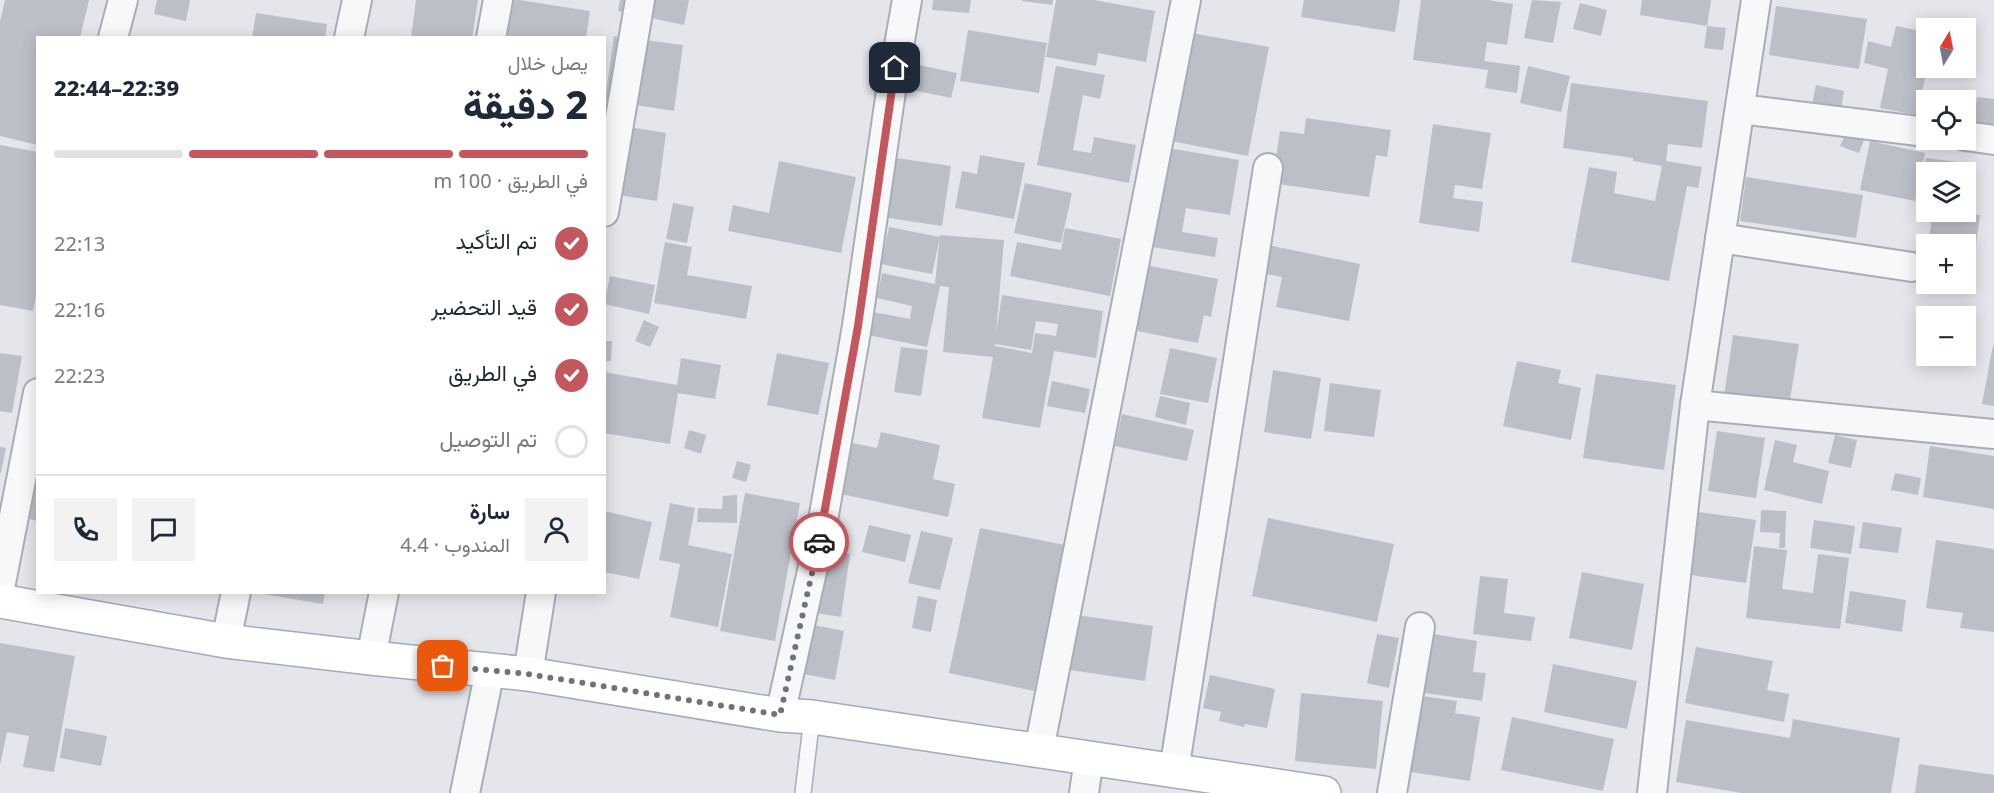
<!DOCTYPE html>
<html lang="ar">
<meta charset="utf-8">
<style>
body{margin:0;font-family:"Noto Sans",Vazirmatn,sans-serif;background:#f2f2f3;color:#1f2937;direction:rtl;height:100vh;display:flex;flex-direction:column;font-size:22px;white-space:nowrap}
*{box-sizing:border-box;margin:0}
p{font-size:20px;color:#747a83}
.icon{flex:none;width:33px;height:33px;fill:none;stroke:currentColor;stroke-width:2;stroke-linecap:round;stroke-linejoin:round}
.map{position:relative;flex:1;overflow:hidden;direction:ltr}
.drawer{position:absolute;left:36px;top:36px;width:570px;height:558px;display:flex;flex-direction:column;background:#fff;border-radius:0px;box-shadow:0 3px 15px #0003;direction:rtl}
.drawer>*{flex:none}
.needle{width:39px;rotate:10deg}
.fabs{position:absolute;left:1916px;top:18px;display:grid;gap:12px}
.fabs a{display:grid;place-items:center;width:60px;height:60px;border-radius:0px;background:#fff;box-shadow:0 3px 15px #0003;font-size:30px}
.pin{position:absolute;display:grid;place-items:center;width:51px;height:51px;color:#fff;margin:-26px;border-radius:12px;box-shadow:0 3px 9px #0006}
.courier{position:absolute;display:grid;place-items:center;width:60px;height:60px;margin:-30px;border:4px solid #c4565e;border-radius:50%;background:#fff;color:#222;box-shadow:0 2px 8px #0007}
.summary em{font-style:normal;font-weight:800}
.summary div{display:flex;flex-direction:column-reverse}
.summary{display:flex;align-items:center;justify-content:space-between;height:102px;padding:0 18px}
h1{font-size:39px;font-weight:800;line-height:45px}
.bar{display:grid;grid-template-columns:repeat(4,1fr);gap:9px 6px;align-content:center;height:72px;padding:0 18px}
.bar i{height:8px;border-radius:4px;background:#e0e1e3}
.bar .selected{background:#c4565e}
.bar p{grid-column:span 4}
.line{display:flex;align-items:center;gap:15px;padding:0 18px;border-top:2px solid #e0e1e3}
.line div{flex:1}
.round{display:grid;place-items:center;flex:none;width:63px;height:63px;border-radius:0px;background:#f2f2f3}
ol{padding:0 18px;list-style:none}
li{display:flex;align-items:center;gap:18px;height:66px}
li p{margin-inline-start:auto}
li .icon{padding:6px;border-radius:50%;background:#c4565e;color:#fff;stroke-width:4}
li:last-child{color:#747a83}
li i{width:33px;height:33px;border:3px solid #e0e1e3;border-radius:50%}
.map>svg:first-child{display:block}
</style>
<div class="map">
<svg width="1994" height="793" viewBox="0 0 1994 793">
<rect width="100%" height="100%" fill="#e4e6eb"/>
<g fill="#bcbfc7" fill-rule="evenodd">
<polygon points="5,0 89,0 80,38 38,38 38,145 0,136 0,22"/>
<polygon points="157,0 190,0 186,21 154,14"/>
<polygon points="416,0 478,0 472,38 411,37"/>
<polygon points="488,0 519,0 590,11 586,38 482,38"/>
<polygon points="620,0 689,0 684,25 618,11"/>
<polygon points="933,0 971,0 969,13 932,10"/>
<polygon points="1022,0 1053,0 1052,5 1022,1"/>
<polygon points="1056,0 1094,0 1155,11 1146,62 1098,53 1096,66 1046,57"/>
<polygon points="1304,0 1400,0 1395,32 1301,17"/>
<polygon points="1421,0 1488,0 1513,4 1507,45 1487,42 1484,61 1520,66 1517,93 1485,88 1488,70 1413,60"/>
<polygon points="1532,0 1561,2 1553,43 1524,38"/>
<polygon points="1642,0 1711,0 1707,26 1726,28 1723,50 1704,48 1707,26 1640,15"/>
<polygon points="1580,3 1607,10 1601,36 1573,29"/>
<polygon points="1776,6 1867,19 1859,69 1769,55"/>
<polygon points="256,13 327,24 325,38 252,38"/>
<polygon points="1896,26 1926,32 1927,68 1917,115 1880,108 1888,69 1864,63 1868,41 1891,47"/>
<polygon points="968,30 1047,43 1039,93 960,81"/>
<polygon points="1186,32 1269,47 1248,156 1166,140"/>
<polygon points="614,36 683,45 674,111 605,100"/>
<polygon points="913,64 957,73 951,98 907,89"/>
<polygon points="1056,66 1105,75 1100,99 1083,95 1073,150 1091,153 1094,137 1136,145 1129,183 1037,165"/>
<polygon points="1528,66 1570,76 1561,112 1520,103"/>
<polygon points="1571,83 1708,101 1702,148 1668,144 1666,161 1702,167 1698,188 1687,186 1669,281 1571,262 1589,167 1617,172 1614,193 1655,201 1662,166 1633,161 1633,158 1563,148"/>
<polygon points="1816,85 1844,91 1840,114 1811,109"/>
<polygon points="1977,97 1994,99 1994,134 1972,130"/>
<polygon points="1306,118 1391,130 1387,157 1376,155 1369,197 1272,183 1280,131 1304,134"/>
<polygon points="604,123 666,133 657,201 604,193"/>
<polygon points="1433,124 1491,133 1482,189 1455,185 1453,198 1483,202 1479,232 1419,223"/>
<polygon points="1846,133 1864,140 1859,153 1840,146"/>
<polygon points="1870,141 1925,153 1915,201 1860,190"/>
<polygon points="0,145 38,152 38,285 33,311 0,305"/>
<polygon points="1168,148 1239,160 1230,215 1186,208 1182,232 1218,238 1215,257 1152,247"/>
<polygon points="980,155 1025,163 1014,219 955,208 962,171 977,174"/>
<polygon points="890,157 951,166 942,226 882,217"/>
<polygon points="1926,158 1958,162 1956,172 1926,172 1926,185 1922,185"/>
<polygon points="779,161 856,177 841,253 728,231 733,205 769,213"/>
<polygon points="1746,177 1863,195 1856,238 1740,221"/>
<polygon points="1025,183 1072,193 1061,243 1014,233"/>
<polygon points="673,203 694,207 687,243 666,239"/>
<polygon points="1933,212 1954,212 1980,215 1973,267 1965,266 1965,244 1928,244"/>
<polygon points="889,227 940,237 932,274 881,264"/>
<polygon points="1065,228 1121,239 1110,296 1010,276 1017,242 1061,250"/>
<path d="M 940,235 L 1004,240 L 996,333 L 1002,295 L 1103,311 L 1096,358 L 1054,351 L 1040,428 L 982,418 L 993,357 L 943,352 L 949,287 L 940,286 L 927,347 L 863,334 L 868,311 L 910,319 L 912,306 L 877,298 L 882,273 L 935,284 ZM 1036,321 L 1058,324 L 1056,336 L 1035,333 L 1032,353 L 995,346 L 995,344 L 1031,350 Z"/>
<polygon points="665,242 692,247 687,275 752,286 746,319 654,303"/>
<polygon points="1268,245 1360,264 1349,321 1276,307 1282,277 1262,273"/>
<polygon points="1145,265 1218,279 1211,317 1204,315 1198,343 1132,330"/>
<polygon points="610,276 655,285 649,314 604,304"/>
<polygon points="644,320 659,327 650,347 635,341"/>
<polygon points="1733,335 1799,344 1789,406 1724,396"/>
<polygon points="604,341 612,341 611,361 604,361"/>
<polygon points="1993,345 1994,345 1994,406 1982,404"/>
<polygon points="901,347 928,350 921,396 894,392"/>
<polygon points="1170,348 1217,358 1208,403 1160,394"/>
<polygon points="0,353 22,356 12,413 0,411"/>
<polygon points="777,353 829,363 818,415 767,405"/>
<polygon points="681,358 721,365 715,399 678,393 670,444 604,433 604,372 677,385"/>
<polygon points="1517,361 1561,370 1558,383 1581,388 1571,440 1503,426"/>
<polygon points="1273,370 1321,378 1311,439 1264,432"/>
<polygon points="1596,374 1676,385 1664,470 1583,458"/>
<polygon points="1052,381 1090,389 1085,413 1047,406"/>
<polygon points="1330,383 1381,390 1374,437 1324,431"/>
<polygon points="1160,396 1190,403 1186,425 1155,417"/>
<polygon points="1122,414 1194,430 1187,461 1115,446"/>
<polygon points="689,430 706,435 701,454 684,448"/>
<polygon points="1717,431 1765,438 1756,498 1708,491"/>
<polygon points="881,432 940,445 933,479 955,484 948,517 841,494 852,443 877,448"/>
<polygon points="1835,435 1857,440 1851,468 1828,463"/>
<polygon points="1775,440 1797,445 1793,462 1829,471 1822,504 1764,490"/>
<polygon points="1930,446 1994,456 1994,509 1923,497"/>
<polygon points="0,447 6,448 1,473 0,473"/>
<polygon points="737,461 751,465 746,482 732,478"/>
<polygon points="1895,473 1921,478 1918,495 1891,490"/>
<polygon points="21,483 38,487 38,521 14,516"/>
<polygon points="745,493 800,503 775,641 720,631"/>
<polygon points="737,495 737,523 697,522 698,508 722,509 723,496"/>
<polygon points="670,503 695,508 688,545 732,554 718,627 670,617 680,564 659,560"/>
<polygon points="1761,510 1786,511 1785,548 1779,548 1780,533 1760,532"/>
<polygon points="604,511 652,522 639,579 604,572"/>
<polygon points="1692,511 1756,520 1746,583 1684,574"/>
<polygon points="1268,518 1394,544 1377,622 1252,596"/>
<polygon points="1814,520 1855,526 1851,554 1810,548"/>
<polygon points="1863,522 1902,528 1898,553 1859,548"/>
<polygon points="869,525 911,535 905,562 862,552"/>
<polygon points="980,528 1065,545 1034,691 949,673"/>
<polygon points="921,531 953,538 940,590 908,583"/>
<polygon points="1936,540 1994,549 1994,632 1960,628 1963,613 1926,608"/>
<polygon points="1754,546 1787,550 1782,589 1813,593 1818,554 1849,558 1840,629 1746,618"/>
<polygon points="813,549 850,554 841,617 804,611"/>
<polygon points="1582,572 1644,584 1632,650 1569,638"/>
<polygon points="1480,576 1508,579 1504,613 1535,617 1531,641 1473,634"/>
<polygon points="1850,591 1906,600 1902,632 1845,623"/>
<polygon points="253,592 325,592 323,604"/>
<polygon points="918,596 937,600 931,632 912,628"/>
<polygon points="1070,614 1153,626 1145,681 1063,669"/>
<polygon points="803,623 844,631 835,680 793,672"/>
<polygon points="1427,633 1477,641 1473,672 1486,673 1482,701 1418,692"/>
<polygon points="1377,634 1399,638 1389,688 1367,683"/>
<polygon points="0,643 75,656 54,772 23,767 29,736 7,732 0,765"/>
<polygon points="1696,647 1773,661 1767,690 1789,694 1784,722 1685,703"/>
<polygon points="1553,664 1637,681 1627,729 1544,712"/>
<polygon points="1210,675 1275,689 1267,728 1245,724 1244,727 1219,721 1221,712 1203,708"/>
<polygon points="1301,693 1383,701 1376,769 1295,761"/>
<polygon points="1415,695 1457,701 1455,713 1480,717 1470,781 1404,771"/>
<polygon points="1512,717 1614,739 1603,791 1501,770"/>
<polygon points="1793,719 1900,738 1891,793 1742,793 1676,782 1686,720 1790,738"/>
<polygon points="65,728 107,736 101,766 60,758"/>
<polygon points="1919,764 1994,775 1994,793 1915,793"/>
</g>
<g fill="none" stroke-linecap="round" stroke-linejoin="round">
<g stroke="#a9adb5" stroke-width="18">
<polyline id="lane" points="803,793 812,717"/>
</g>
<g stroke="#a9adb5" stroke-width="32">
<g id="street">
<polyline points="113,38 123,0"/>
<polyline points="349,38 357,0"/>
<polyline points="491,38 498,0"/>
<polyline points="1740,109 1926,132"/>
<polyline points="1965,136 1994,140"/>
<polyline points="604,212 640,0"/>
<polyline points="1720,238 1912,267"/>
<polyline points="1695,405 1994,434"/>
<polyline points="0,588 38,393"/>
<polyline points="226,641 236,592"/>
<polyline points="371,658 384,592"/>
<polyline points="528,674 541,592"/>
<polyline points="780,715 822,526 857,326 891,91 907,0"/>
<polyline points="1039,750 1186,0"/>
<polyline points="1174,771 1268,168"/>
<polyline points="465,793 490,670"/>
<polyline points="1084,793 1089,758"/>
<polyline points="1392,793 1420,627"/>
<polyline points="1652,793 1695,405 1756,0"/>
</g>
</g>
<g stroke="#a5aab6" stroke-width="36">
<polyline id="primary" points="0,601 226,641 371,658 528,674 780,715 812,717 1324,793"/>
</g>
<use href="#lane" stroke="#f7f8f9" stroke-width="15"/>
<use href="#street" stroke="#f7f8f9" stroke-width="28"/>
<use href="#primary" stroke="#fff" stroke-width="33"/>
</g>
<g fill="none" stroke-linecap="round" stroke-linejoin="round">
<polyline stroke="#6d727d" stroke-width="6" stroke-dasharray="0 10.8" points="443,666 528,674 780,715 819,542"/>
<polyline stroke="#c4565e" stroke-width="8" points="819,542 858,326 895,68"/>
</g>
</svg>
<div class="fabs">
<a><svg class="needle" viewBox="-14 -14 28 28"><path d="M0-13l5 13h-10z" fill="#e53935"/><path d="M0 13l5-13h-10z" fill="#747a83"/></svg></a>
<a><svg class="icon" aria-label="locate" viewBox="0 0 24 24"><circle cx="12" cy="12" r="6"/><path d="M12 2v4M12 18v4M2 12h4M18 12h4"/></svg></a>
<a><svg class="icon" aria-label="layers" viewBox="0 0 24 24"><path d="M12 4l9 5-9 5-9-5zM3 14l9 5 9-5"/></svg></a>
<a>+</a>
<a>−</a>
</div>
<div class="pin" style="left:443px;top:666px;background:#ea580c"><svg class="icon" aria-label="bag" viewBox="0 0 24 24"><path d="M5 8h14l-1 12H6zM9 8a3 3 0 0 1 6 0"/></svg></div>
<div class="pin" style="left:895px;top:68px;background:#1f2937"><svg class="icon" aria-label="home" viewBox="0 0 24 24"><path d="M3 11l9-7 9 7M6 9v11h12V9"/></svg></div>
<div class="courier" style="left:819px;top:542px"><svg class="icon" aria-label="car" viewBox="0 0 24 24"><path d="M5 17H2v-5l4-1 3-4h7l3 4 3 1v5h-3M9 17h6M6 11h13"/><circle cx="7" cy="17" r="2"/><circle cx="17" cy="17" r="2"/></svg></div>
<section class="drawer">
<div class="summary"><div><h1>2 دقيقة</h1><p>يصل خلال</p></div><em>22:39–22:44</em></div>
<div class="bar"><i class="selected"></i><i class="selected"></i><i class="selected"></i><i></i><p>في الطريق · 100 m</p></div>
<ol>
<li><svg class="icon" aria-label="check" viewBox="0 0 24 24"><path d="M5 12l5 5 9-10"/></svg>تم التأكيد<p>22:13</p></li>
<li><svg class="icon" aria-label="check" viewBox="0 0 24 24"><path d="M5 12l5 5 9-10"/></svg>قيد التحضير<p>22:16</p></li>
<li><svg class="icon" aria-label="check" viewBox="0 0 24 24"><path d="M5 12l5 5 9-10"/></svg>في الطريق<p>22:23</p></li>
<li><i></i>تم التوصيل</li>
</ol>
<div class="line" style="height:108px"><a class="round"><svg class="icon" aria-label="person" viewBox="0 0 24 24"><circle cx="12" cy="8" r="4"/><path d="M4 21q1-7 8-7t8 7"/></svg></a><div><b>سارة</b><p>المندوب · 4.4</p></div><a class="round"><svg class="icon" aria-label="chat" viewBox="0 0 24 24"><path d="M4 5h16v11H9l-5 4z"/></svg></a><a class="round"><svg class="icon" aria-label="phone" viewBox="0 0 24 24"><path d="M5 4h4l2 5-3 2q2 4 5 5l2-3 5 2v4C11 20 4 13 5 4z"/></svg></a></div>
</section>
</div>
